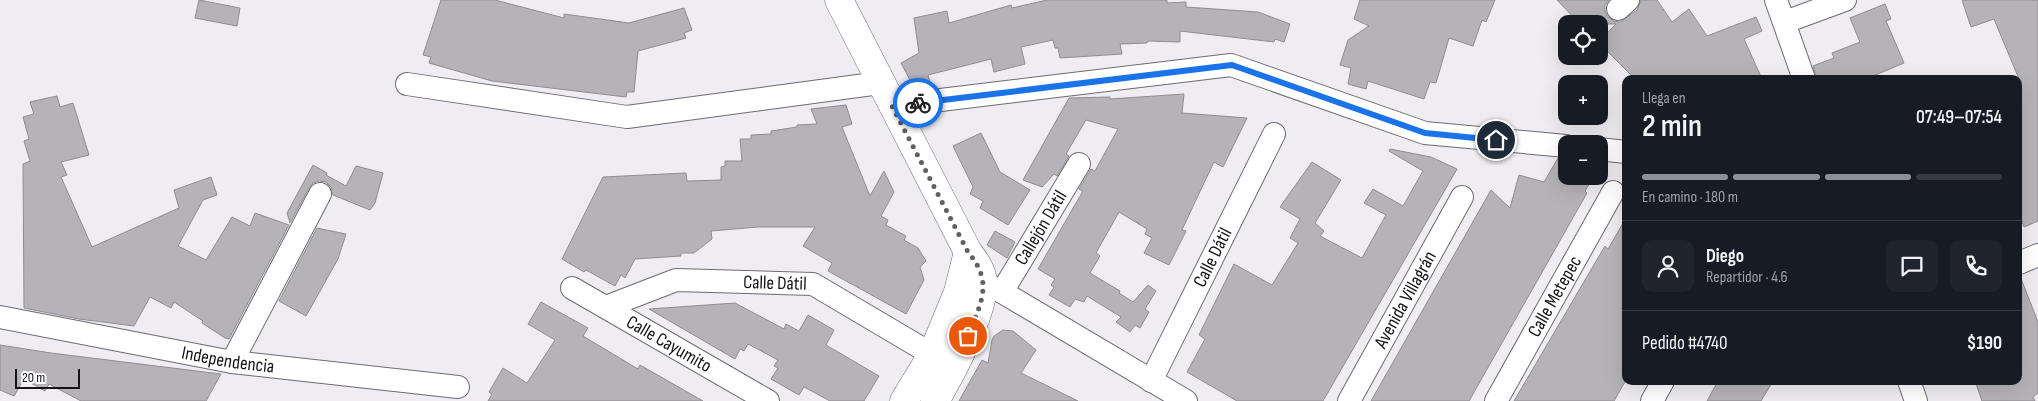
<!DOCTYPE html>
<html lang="es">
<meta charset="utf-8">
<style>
body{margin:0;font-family:"Sofia Sans Condensed",sans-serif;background:#20242c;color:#f1f3f6;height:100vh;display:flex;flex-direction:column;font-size:19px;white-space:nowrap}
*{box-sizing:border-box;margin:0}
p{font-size:16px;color:#9ea1a6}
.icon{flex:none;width:28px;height:28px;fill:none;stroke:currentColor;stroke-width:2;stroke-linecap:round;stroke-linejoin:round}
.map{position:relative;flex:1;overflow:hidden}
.side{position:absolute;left:1622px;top:75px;width:400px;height:310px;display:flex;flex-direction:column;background:#171b24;border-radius:10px;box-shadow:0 5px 20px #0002}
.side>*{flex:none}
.fabs{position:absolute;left:1558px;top:15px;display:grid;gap:10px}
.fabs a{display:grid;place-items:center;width:50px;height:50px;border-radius:10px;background:#171b24;box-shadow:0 5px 20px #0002;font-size:25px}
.scale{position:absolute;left:15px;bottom:12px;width:65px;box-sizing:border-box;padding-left:5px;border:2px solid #141315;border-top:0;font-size:14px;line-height:18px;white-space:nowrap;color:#141315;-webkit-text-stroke:4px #fcfbff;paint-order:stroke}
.pin{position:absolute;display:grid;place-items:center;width:42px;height:42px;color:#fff;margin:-21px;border:2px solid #fff;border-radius:50%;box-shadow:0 1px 5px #0007}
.courier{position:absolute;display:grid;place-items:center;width:50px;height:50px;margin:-25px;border:4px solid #1a73e8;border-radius:50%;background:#fff;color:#222;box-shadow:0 1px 6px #0007}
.summary em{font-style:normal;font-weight:600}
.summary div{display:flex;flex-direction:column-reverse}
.summary{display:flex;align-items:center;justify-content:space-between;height:85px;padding:0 20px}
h1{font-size:32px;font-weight:600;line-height:38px}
.bar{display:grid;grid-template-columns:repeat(4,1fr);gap:8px 5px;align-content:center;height:60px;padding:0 20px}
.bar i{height:6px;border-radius:4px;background:#363941}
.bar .selected{background:#8c9099}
.bar p{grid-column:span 4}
.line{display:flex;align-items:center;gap:12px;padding:0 20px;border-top:1px solid #363941}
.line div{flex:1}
.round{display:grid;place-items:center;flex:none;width:52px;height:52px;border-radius:10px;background:#20242c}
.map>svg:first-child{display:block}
</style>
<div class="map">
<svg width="2038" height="401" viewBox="0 0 2038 401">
<rect width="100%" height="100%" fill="#efedf2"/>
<g fill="#b5b3b8" stroke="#8e8d91">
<polygon points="199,0 240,8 237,26 195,18"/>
<polygon points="441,0 495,0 564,18 564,14 629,23 684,8 692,30 684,33 686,38 638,51 634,92 627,92 626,97 492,81 429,63 431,57 423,55"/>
<polygon points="1047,0 1167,0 1167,3 1186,2 1186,7 1258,12 1290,24 1284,42 1275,39 1274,42 1180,31 1180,42 1148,41 1147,43 1120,44 1122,54 1060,58 1058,48 1055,48 1053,40 1021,47 1025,64 994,72 991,59 928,75 931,86 915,90 901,63 919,53 914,18 947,11 949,23 1011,5 1012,8"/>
<polygon points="1360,0 1495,0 1486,22 1482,20 1473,46 1449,38 1436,83 1430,82 1424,99 1368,81 1366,89 1348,84 1351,68 1340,65 1348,40 1369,26 1354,19"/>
<polygon points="1557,0 1609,0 1605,5 1605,11 1608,17 1614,21 1620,22 1637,10 1641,0 1657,0 1672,22 1689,9 1707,36 1756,17 1762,31 1744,39 1762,79 1635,79 1599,43 1599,41 1616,24 1580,24"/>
<polygon points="1962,0 2038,0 2038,221 2024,227 2019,214 2019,79 1994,19 1971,27"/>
<polygon points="1885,4 1891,19 1886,21 1904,63 1866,79 1817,79 1813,66 1834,58 1832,53 1860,42 1850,18"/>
<polygon points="1184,94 1182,113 1247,118 1223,167 1214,162 1195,202 1182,230 1186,231 1169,265 1144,253 1152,238 1145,234 1147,229 1119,212 1096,253 1100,256 1090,273 1120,291 1119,293 1133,302 1148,285 1156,291 1145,309 1149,312 1140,328 1135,325 1130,332 1116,322 1121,317 1087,296 1084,302 1075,299 1070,307 1049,295 1054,287 1051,285 1055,279 1038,269 1083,191 1079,189 1091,169 1095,171 1118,129 1086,120 1066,154 1069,156 1057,176 1054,174 1042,187 1023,180 1069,98 1110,97 1110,99"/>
<polygon points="57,96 60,107 73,103 89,155 61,162 67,175 61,177 92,247 179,208 174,190 211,177 217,195 203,200 178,246 206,260 232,217 250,226 255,213 289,225 229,339 225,338 202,323 203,321 174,302 171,308 150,297 134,326 79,319 24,308 23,164 30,161 24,141 29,139 23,117 34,114 30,102"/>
<polygon points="846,105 852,124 842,127 870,196 884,171 894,192 881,216 888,220 886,225 906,236 904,240 918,248 926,261 920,267 924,280 906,314 828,271 832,263 803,246 815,227 758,227 711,231 712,239 694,253 681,253 681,256 635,259 625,278 621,275 615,286 586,270 584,272 562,259 603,177 686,173 687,181 721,180 721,167 725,166 725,161 742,161 740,139 751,139 751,135 771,134 771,131 797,127 797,125 817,124 811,109"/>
<polygon points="981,133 1000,172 1030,190 1008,225 980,208 983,201 970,194 973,187 953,146"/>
<polygon points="1390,149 1431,157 1457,169 1323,401 1237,401 1187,372 1205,339 1199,335 1234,264 1272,285 1298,243 1290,238 1300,219 1280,207 1312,162 1341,180 1315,223 1324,231 1320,236 1362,258 1386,215 1364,203 1373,189 1403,206 1423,171 1389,151"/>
<polygon points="1558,158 1566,159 1566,176 1581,176 1591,181 1585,191 1587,193 1469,401 1371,401 1491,190 1510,208 1519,175 1544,182"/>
<polygon points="313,165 327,173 326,175 346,186 356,166 383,173 375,203 370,210 333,195 331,187 326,182 319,181 313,183 309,188 290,223 287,213"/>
<polygon points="1626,218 1626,380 1614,401 1514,401 1605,246 1608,249"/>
<polygon points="317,228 346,234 338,259 306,316 279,301"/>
<polygon points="995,231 1015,242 1007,258 987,245"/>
<polygon points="2019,276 2020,276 2038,322 2038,393 2033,397 2035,401 1982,401 1975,381 2019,381"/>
<polygon points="541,302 588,328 583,336 638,369 640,365 703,401 488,401 492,394 489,392 503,368 527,383 555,340 528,324"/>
<polygon points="735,303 784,329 786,324 799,331 808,315 834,330 826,345 879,376 864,401 830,401 804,387 799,395 771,379 778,368 774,366 778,360 748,344 744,351 740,349 735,359 649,309"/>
<polygon points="1003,330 1013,331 1036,350 1021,373 1078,401 959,401 982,360 988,363 992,340 994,336"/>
<polygon points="0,345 51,353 221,374 206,401 81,401 49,384 45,391 24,379 14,396 0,390"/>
<polygon points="1718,381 1773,381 1761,401 1707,401"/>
</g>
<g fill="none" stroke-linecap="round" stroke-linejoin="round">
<g stroke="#6c6b6f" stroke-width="24">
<g id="minor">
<polyline points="1776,0 1804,79"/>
<polyline points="1618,9 1628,0"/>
<polyline points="1785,22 1845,0"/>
<polyline points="407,84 627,117 880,83"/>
<polyline points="891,106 1231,65 1425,133 1566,146"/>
<polyline points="1599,149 1626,152"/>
<polyline points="2019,263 2038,255"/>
<polyline points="969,275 1002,292 1186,401"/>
<path id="s1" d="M 572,288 L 768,401"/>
<path id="s2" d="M 1002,292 L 1079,164"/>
<path id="s3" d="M 606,307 L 676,280 L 813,284 L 945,362"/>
<path id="s4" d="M 0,317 L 232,362 L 458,387"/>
<polyline points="232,362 320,194"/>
<path id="s5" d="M 1151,381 L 1274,134"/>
<polyline points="1909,381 1916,401"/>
<path id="s6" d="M 1349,401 L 1462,197"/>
<path id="s7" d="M 1496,401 L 1613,192"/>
<polyline points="1652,401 1663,381"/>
</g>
</g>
<g stroke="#6c6b6f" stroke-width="29">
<g id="tertiary">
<path d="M 839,0 L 968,252 C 975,261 982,270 983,282 C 985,311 950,376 935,401"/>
<polyline points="904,401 932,355 958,292 968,252"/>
</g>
</g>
<use href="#minor" stroke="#fff" stroke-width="22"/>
<use href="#tertiary" stroke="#fff" stroke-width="28"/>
</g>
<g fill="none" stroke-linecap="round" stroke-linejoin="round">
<path stroke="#615f62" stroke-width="5" stroke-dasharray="0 9" d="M 918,103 L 892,106 L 968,252 C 994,283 981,302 968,336"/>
<polyline stroke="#1a73e8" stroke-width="6" points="918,103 1232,65 1425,133 1496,140"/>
</g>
<g text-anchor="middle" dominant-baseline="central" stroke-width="4" stroke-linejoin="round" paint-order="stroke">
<g font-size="19" fill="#141315" stroke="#fcfbff">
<text stroke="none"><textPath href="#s2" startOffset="75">Callejón Dátil</textPath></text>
<text stroke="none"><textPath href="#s5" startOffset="138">Calle Dátil</textPath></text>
<text stroke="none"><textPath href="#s3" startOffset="174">Calle Dátil</textPath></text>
<text stroke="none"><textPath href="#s7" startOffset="120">Calle Metepec</textPath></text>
<text stroke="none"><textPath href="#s6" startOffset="116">Avenida Villagrán</textPath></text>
<text stroke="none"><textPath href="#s1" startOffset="112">Calle Cayumito</textPath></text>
<text stroke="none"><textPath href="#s4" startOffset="232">Independencia</textPath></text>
</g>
</g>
</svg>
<div class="fabs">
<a><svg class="icon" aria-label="locate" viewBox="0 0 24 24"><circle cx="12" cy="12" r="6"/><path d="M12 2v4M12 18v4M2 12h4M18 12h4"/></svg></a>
<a>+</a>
<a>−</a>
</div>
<div class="scale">20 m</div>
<div class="pin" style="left:968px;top:336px;background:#ea580c"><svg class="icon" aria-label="bag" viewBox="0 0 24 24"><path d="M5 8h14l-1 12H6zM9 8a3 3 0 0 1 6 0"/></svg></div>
<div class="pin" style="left:1496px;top:140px;background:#1f2937"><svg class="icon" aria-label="home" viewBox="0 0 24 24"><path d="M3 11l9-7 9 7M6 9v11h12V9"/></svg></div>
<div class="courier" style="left:918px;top:103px"><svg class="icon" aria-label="bike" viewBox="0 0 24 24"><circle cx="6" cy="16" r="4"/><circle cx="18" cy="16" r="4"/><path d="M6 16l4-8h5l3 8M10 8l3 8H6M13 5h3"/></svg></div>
<section class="side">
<div class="summary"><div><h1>2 min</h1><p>Llega en</p></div><em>07:49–07:54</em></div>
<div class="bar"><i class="selected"></i><i class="selected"></i><i class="selected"></i><i></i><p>En camino · 180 m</p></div>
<div class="line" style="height:90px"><a class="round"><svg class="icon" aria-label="person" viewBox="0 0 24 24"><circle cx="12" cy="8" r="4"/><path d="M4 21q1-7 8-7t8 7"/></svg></a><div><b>Diego</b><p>Repartidor · 4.6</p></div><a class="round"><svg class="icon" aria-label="chat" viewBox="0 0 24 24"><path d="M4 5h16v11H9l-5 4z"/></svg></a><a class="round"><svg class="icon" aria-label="phone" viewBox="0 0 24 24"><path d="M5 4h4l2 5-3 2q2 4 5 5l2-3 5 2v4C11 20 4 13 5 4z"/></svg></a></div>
<div class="line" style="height:65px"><div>Pedido #4740</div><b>$190</b></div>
</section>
</div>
